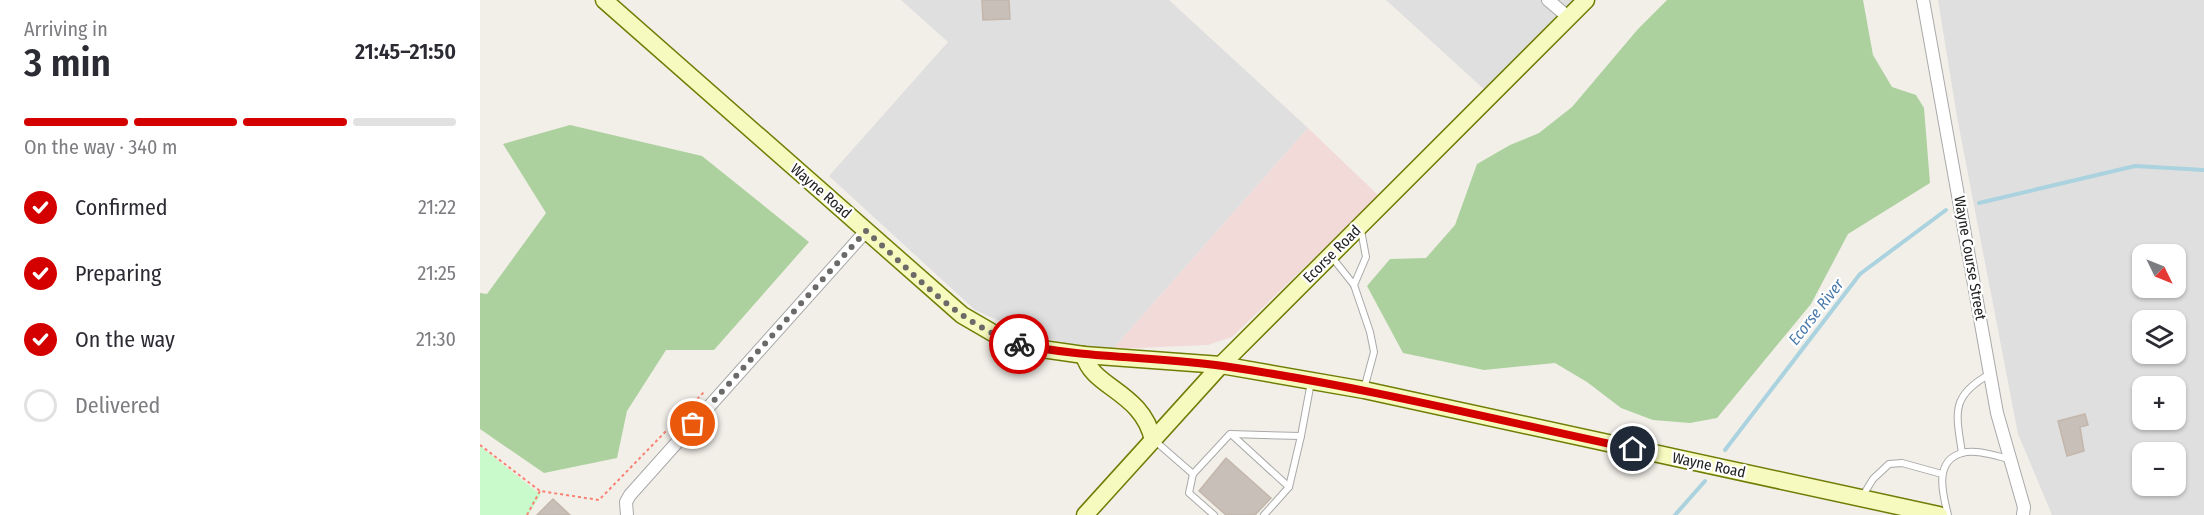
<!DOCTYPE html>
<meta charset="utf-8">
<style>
body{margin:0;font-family:"Fira Sans Condensed",sans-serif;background:#f7f7f7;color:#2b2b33;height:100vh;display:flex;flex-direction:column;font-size:22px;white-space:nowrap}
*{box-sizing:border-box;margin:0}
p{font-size:20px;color:#7c7c81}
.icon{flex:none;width:33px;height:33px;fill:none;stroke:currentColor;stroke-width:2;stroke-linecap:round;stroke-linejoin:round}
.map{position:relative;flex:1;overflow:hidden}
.sheet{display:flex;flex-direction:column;background:#fff;width:480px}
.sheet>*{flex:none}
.needle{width:39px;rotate:133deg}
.buttons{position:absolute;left:1652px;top:244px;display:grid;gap:12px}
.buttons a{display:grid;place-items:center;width:54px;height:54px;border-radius:12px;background:#fff;box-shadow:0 2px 4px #0004;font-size:30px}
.pin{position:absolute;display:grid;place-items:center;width:51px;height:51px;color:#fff;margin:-26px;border:3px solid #fff;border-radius:50%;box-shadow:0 2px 6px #0007}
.courier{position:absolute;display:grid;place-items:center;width:60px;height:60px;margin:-30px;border:4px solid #d40000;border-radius:50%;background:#fff;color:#222;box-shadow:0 2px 8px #0007}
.head em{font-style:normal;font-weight:600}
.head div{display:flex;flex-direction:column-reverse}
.head{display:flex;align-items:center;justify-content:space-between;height:102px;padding:0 24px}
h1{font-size:39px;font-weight:600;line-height:45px}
.bar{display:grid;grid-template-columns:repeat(4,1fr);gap:9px 6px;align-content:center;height:72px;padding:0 24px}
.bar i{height:8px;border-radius:4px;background:#e1e1e2}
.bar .on{background:#d40000}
.bar p{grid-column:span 4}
ol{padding:0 24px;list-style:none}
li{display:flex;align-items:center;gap:18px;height:66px}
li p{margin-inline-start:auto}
li .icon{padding:6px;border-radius:50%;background:#d40000;color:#fff;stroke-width:4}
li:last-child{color:#7c7c81}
li i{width:33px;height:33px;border:3px solid #e1e1e2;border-radius:50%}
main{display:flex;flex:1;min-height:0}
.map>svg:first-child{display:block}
</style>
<main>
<section class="sheet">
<div class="head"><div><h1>3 min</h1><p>Arriving in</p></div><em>21:45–21:50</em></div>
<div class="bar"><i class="on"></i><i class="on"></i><i class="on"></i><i></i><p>On the way · 340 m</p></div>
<ol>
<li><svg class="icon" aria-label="check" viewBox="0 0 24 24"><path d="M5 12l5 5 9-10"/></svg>Confirmed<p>21:22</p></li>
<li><svg class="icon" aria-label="check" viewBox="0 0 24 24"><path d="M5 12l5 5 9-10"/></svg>Preparing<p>21:25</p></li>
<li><svg class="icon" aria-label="check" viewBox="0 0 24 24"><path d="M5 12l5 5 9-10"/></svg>On the way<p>21:30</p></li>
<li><i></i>Delivered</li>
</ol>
</section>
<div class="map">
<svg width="1724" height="515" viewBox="0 0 1724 515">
<rect width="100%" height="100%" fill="#f2efe9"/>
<g fill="#e0dfdf" fill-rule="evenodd">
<polygon points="421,0 689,0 828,128 633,349 585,343 541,331 495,310 349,176 468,42"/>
<polygon points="906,0 1095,0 1006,91"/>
<path d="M 1458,0 L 1724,0 L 1724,515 L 1572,515 L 1538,434 L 1477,117 ZM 1662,255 L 1695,255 L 1695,288 L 1662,288 ZM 1662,321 L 1695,321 L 1695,354 L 1662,354 ZM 1662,387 L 1695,387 L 1695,420 L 1662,420 ZM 1662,453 L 1695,453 L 1695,486 L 1662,486 Z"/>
</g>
<polygon fill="#f2dad9" points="828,128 899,196 752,337 728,345 633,349"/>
<g fill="#add19e">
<polygon points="1187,0 1383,0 1393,55 1412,87 1436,95 1444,108 1450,183 1368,234 1331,304 1237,418 1210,423 1173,420 1141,408 1107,382 1075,363 1004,370 923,353 887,286 910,259 946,258 975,225 997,164 1030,145 1059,133 1092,107 1158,29"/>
<polygon points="90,125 222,156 329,242 234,350 186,350 147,411 137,458 64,473 0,429 0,293 7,294 66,213 23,144"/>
</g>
<polygon fill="#c8facc" points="0,446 61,495 48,515 0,515"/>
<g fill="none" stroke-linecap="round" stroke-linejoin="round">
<g stroke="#aad3df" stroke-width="4">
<polyline points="1499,203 1655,166 1724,170"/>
<polyline points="1245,450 1380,274 1466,210"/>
<polyline points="1195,515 1225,481"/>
</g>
</g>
<g fill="#c7bfb8" stroke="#c4b6ab" stroke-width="1.5">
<polygon points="502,0 529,0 530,19 503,20"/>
<polygon points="1605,414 1608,425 1600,427 1604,451 1587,456 1578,421"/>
<polygon points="746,458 791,498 775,515 746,515 719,491"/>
<polygon points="73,499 90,515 57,515"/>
</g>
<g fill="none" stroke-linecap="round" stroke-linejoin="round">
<g stroke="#a9a9a9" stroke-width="8">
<g id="service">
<polyline points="851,256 874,285 890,332 894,352 884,389"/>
<polyline points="874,285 886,257 881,230"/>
<polyline points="751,434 809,487"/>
<polyline points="674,440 713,474 750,434 821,436 831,382"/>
<path d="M 1482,453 C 1476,413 1470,396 1510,374"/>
<polyline points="713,474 709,493 734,515"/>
<polyline points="1382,497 1393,479 1409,464 1422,463 1462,474"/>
<polyline points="784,515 809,487 821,436"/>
<path d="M 1468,515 C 1463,495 1453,461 1482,453 C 1496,449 1516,456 1529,459"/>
</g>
</g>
<g stroke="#a9a9a9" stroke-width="14">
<g id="minor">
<polyline points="1068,0 1088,17"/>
<polyline points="1443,0 1517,413 1544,507 1543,515"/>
<polyline points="147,515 146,502 150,495 386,231"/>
</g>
</g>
<g stroke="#707d05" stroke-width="19">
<g id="secondary">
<polyline points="124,0 482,315 525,340 555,348 604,355 741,365 884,390 1459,515"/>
<path d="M 604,355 C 612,388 662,391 673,440"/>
<polyline points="605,515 741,365 1106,0"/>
</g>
</g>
<g stroke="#fa8072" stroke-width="2" stroke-dasharray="3 3" stroke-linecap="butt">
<polyline points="0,445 60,491 119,500 224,392"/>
<polyline points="47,515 60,491"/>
</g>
<use href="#service" stroke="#fff" stroke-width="6"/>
<use href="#minor" stroke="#fff" stroke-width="12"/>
<use href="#secondary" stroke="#f7fabf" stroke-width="16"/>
</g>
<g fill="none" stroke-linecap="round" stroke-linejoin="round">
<path stroke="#6b6a68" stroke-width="6" stroke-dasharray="0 10.8" d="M 213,424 L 386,231 C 433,272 478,325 539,344"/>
<path stroke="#d40000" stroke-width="8" d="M 539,344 C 606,359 675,356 743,366 C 881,386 1017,420 1153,449"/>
</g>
<g text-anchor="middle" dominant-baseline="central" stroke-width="4.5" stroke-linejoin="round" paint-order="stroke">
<g font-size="15" fill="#222" stroke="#fff">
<text transform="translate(341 191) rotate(41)">Wayne Road</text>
<text transform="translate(852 254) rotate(-45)">Ecorse Road</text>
<text transform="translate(1490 258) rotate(80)">Wayne Course Street</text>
<text transform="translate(1229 465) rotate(12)">Wayne Road</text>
</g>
<g font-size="16" font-style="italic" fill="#4a7aab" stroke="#fff">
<text transform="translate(1336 312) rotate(-52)">Ecorse River</text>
</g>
</g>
</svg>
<div class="buttons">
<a><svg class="needle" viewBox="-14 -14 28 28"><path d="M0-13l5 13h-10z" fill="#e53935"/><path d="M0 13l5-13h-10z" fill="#7c7c81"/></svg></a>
<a><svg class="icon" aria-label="layers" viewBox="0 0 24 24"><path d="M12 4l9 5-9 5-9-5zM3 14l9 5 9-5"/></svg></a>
<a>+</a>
<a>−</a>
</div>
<div class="pin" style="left:213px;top:424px;background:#ea580c"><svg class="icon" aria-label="bag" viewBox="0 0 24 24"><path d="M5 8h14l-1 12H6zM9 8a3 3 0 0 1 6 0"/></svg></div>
<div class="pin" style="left:1153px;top:449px;background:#1f2937"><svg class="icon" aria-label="home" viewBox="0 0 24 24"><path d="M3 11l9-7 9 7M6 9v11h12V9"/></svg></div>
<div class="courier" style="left:539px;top:344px"><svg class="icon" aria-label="bike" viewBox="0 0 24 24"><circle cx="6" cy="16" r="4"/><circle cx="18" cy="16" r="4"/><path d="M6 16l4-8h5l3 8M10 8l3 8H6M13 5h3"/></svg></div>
</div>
</main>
